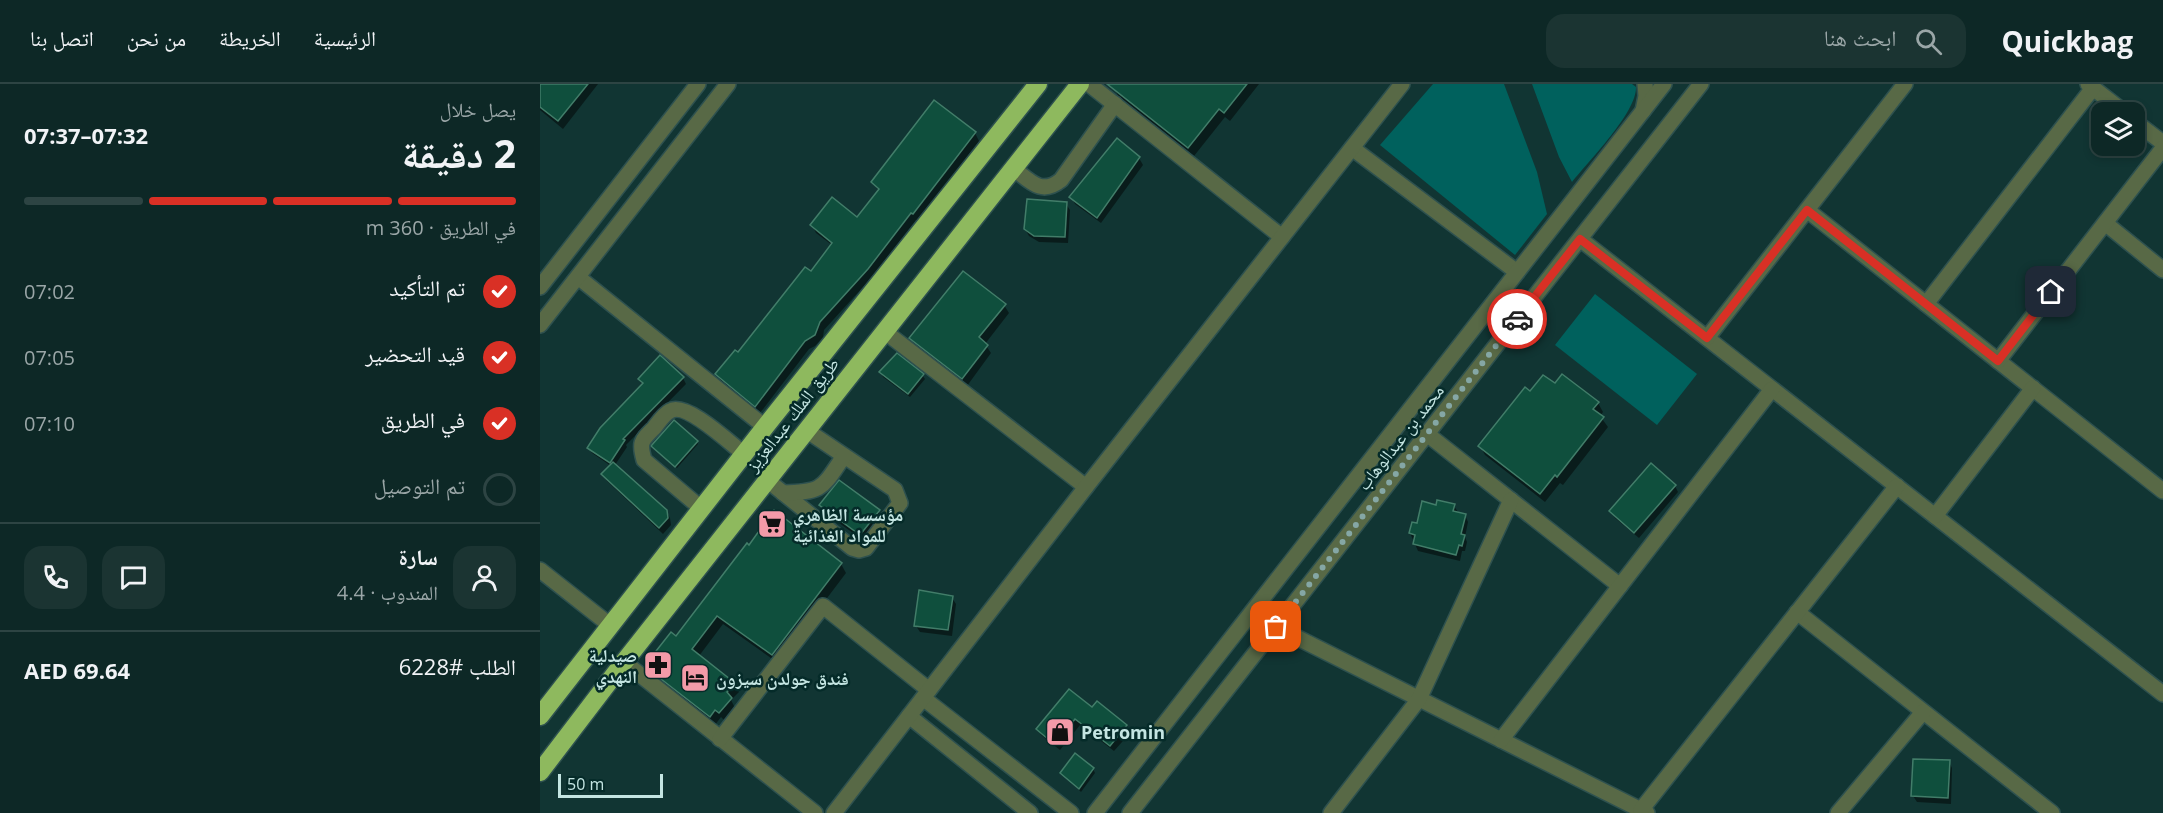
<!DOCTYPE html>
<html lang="ar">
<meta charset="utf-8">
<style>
body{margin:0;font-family:"Open Sans","Noto Naskh Arabic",sans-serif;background:#1b3432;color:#f1f3f6;direction:rtl;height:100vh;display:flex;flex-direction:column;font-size:22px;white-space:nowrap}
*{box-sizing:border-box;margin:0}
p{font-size:20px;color:#9aa6a7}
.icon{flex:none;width:33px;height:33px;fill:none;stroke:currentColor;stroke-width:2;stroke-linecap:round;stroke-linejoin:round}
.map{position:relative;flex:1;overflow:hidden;direction:ltr}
.panel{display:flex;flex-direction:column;background:#0d2826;width:540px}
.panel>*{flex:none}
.buttons{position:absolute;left:1551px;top:18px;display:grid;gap:12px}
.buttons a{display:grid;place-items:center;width:54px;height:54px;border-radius:12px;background:#0d2826;box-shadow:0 3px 9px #0003,0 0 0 2px #2d4443;font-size:30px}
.scale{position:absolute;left:18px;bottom:15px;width:105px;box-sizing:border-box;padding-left:6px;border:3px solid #c4e5e2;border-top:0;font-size:16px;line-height:21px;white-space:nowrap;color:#c4e5e2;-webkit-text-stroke:4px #052b29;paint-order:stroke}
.pin{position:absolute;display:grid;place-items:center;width:51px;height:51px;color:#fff;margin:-26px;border-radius:12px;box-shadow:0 3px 9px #0006}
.courier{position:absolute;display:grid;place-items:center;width:60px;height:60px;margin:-30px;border:4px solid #d93025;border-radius:50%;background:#fff;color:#222;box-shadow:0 2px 8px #0007}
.overview em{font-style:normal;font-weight:700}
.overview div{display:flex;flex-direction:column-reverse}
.overview{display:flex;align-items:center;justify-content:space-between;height:102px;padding:0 24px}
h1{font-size:39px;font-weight:700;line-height:45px}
.bar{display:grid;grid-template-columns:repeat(4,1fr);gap:9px 6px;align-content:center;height:72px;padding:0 24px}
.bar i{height:8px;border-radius:4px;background:#2d4443}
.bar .current{background:#d93025}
.bar p{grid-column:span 4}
.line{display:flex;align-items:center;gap:15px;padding:0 24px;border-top:2px solid #2d4443}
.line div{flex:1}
.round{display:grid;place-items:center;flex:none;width:63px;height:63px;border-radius:18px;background:#1b3432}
ol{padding:0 24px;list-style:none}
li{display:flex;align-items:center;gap:18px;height:66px}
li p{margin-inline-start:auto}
li .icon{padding:6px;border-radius:50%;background:#d93025;color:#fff;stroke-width:4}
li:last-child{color:#9aa6a7}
li i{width:33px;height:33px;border:3px solid #2d4443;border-radius:50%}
header{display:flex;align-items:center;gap:36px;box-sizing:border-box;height:84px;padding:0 30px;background:#0d2826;border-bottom:2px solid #2d4443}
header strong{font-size:28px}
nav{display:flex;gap:33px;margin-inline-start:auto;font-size:21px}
.search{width:420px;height:54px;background:#1b3432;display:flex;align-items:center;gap:15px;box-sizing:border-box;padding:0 21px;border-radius:18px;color:#9aa6a7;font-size:22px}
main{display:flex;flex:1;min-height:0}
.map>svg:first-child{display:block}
</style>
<header>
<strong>Quickbag</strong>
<div class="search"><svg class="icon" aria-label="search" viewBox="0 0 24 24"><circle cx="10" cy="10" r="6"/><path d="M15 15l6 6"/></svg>ابحث هنا</div>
<nav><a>الرئيسية</a><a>الخريطة</a><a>من نحن</a><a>اتصل بنا</a></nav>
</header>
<main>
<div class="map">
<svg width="1623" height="729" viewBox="0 0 1623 729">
<rect width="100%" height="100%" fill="#113533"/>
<g fill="#00615d">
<polygon points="893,0 964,0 997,88 1007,130 975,171 840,61"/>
<path d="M 992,0 L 1092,0 L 1096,3 C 1097,28 1049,77 1032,98 L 1019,73 Z"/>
<polygon points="1055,210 1157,290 1117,341 1015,261"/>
</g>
<g fill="#0007">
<polygon points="0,0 58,0 23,45 0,26"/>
<polygon points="578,0 719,0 690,37 685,33 654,72 579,13 574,4"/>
<polygon points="435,49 439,57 378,137 376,136 332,193 284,246 283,253 275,262 269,265 220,329 181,298 176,290 198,270 271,189 292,161 276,149 272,141 317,135 339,107 333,99"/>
<polygon points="577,56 599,74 603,81 561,139 535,120 531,113"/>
<polygon points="526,120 530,126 528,159 499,158 489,152 485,145"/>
<polygon points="464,221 469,229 445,260 451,269 427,302 375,262 371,254"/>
<polygon points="341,289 382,291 385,295 370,313 343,293"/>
<polygon points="143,294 146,300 86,361 87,363 75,381 126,427 130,434 131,441 123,450 67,397 63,391 71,382 52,369 49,364 103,301 100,295"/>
<polygon points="1015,301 1058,319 1063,328 1060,332 1068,343 1023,401 1020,399 1005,418 945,371 940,362 990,309"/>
<polygon points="157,358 158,360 137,384 114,364"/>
<polygon points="1135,402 1138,408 1099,454 1075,434 1071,427"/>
<polygon points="281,421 338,427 342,434 324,457 284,428"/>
<polygon points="914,422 918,428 925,431 928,438 925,453 927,458 925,467 922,467 920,477 878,467 870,449 897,423"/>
<polygon points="207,461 301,480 306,489 238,579 183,540 159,572 194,600 199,608 191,616 195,624 185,637 181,633 175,641 119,597 114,588 136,554"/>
<polygon points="412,514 416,520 412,552 380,548 376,542"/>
<polygon points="552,625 586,642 590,649 574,667 540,641 520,666 501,651 498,645"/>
<polygon points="1409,678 1412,684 1411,720 1377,718 1373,712"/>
<polygon points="553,685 555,689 541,708 522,689"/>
</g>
<g fill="#0f4f3d" stroke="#427d69" stroke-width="1.5">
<polygon points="0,0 48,0 18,37 0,23"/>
<polygon points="567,0 707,0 684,29 679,25 648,64"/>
<polygon points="394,16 436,48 373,130 371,129 328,185 280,238 275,251 265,257 215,323 175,290 195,266 198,268 265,183 271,187 292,159 270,141 292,113 317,133 339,105 331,98"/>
<polygon points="577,54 600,73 557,134 529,113"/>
<polygon points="487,115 527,118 525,153 494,152 484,145"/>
<polygon points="423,187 466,220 439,253 448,261 422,295 369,254"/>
<polygon points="357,269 384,290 368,310 339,288"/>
<polygon points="120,271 144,293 83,355 85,356 70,379 47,364 60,344 103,299 98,295"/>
<polygon points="1022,290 1059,318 1053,325 1064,333 1017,393 1015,391 1000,410 938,362 985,303 990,307 1003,291 1015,299"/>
<polygon points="134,336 158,357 135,383 111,362"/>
<polygon points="73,378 127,426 128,434 119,444 61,390"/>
<polygon points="1111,379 1136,401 1094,449 1069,427"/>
<polygon points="299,396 340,426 320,451 279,421"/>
<polygon points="897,416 915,420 913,427 926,430 921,450 925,451 922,462 919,461 916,471 873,460 875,451 869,449 872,438 877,439 882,417 896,421"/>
<polygon points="234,426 302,479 232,571 177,532 152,565 195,599 187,608 192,614 179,629 175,626 170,633 112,588 109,576 131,548 136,552 207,459 209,461"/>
<polygon points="379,506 413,512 408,546 374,542"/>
<polygon points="529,605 552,623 557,617 587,641 570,662 535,635 515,661 496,645"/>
<polygon points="535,669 554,684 539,705 520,689"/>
<polygon points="1373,675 1410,676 1408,714 1371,712"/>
</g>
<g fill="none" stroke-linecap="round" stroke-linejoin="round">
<g stroke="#2e514f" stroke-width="18">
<g id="minor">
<polyline points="549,0 742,153"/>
<polyline points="1548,0 1584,28"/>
<polyline points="1103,27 1106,12 1105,0"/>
<polyline points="1594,37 1623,59"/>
<polyline points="812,64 977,188"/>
<path d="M 473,84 C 490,97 501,112 521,96 L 575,20"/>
<polyline points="1267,126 1623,407"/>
<polyline points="1565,139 1623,186"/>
<polyline points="1040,155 1623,610"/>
<polyline points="38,193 225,343"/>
<polyline points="0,203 158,0"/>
<polyline points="1386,220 1553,4"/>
<polyline points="0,241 188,0"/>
<polyline points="344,247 546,403"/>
<polyline points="1167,254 1365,0"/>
<polyline points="1458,277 1623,64"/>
<polyline points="887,350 1080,502"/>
<polyline points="227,396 312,464 319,466 326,464 360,419 355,406 266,346"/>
<path d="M 243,409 C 284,408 282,404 304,372"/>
<path d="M 162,425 L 104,376 C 99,358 101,357 114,344 C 118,339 124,330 130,327 C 146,317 191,360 204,370"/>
<polyline points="1395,432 1493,304"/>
<polyline points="0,486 71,542"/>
<polyline points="1257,528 1512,729"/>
<polyline points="736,543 1107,729"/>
<polyline points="84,578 275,729"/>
<polyline points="383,614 531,729"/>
<polyline points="369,632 490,729"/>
<polyline points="180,655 283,522 389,606"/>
<polyline points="961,656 1232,305"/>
<polyline points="1101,726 1357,402"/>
<polyline points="294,729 546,403 862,0"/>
<polyline points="555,729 1124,0"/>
<polyline points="590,729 1161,0"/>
<polyline points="791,729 879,615 971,416"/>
<polyline points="1298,729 1383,628"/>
</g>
</g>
<g stroke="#2e514f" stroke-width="21">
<g id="highway">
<polyline points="0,632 225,343 498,0"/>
<polyline points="0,688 84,578 540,0"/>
</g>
</g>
<use href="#minor" stroke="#586946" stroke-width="15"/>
<use href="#highway" stroke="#8eb95e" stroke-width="18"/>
</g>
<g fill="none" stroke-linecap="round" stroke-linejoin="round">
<polyline stroke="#85a7a5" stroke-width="6" stroke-dasharray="0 10.8" points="736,543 977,235"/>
<polyline stroke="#d93025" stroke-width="8" points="977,235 1040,155 1167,254 1267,126 1458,277 1511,208"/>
</g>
<defs>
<g id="supermarket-square" transform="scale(1.5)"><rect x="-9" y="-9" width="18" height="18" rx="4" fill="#f39aa8" stroke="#052b29"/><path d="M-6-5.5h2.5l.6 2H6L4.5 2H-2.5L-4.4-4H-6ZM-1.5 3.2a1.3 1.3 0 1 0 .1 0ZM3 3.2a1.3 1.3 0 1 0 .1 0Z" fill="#111"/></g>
<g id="pharmacy-square" transform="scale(1.5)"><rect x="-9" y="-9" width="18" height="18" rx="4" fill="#f39aa8" stroke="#052b29"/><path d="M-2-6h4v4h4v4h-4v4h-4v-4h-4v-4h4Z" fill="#111"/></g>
<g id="hotel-square" transform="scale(1.5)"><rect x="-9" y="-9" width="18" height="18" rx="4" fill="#f39aa8" stroke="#052b29"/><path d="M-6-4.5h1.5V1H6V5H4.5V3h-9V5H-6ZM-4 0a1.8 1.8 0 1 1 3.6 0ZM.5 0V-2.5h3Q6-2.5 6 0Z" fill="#111"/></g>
<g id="shop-square" transform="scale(1.5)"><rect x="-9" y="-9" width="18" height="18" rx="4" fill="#f39aa8" stroke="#052b29"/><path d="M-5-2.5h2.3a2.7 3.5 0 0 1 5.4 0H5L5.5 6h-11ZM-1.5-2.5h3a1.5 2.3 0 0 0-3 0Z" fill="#111"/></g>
</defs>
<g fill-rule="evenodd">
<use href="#supermarket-square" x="232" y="440"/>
<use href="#pharmacy-square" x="118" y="581"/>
<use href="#hotel-square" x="155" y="594"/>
<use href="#shop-square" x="520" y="648"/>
</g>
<g text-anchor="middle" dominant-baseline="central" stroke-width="5" stroke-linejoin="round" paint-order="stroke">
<g font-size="18" fill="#c4e5e2" stroke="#052b29">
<text transform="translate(252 330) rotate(-52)">طريق الملك عبدالعزيز</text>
<text transform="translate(860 353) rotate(-52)">محمد بن عبدالوهاب</text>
</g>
<g font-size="18" font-weight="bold" fill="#c4e5e2" stroke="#052b29" text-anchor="start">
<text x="253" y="430">مؤسسة الظاهري<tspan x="253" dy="21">للمواد الغذائية</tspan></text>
<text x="97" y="571" text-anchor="end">صيدلية<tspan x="97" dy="21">النهدي</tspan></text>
<text x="176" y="594">فندق جولدن سيزون</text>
<text x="541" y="648">Petromin</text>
</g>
</g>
</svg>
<div class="buttons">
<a><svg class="icon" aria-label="layers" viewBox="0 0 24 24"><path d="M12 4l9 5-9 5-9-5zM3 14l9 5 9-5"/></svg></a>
</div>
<div class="scale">50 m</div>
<div class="pin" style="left:736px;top:543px;background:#ea580c"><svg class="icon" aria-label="bag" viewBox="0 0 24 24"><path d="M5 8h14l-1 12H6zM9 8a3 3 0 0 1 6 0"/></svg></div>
<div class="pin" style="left:1511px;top:208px;background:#1f2937"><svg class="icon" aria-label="home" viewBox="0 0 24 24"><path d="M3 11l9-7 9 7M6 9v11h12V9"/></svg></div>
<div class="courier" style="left:977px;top:235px"><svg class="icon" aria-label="car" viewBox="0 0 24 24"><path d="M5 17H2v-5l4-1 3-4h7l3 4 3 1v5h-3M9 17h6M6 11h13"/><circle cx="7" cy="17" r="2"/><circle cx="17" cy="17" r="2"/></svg></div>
</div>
<section class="panel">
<div class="overview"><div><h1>2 دقيقة</h1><p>يصل خلال</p></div><em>07:32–07:37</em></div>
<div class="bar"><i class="current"></i><i class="current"></i><i class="current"></i><i></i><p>في الطريق · 360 m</p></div>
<ol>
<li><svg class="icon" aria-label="check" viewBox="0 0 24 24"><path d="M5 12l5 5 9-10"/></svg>تم التأكيد<p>07:02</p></li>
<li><svg class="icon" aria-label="check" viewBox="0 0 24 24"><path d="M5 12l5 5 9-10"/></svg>قيد التحضير<p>07:05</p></li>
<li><svg class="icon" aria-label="check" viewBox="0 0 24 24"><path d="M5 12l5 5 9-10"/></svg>في الطريق<p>07:10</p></li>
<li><i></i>تم التوصيل</li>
</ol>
<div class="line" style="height:108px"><a class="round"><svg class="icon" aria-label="person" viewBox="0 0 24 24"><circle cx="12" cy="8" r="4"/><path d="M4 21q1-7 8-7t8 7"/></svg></a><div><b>سارة</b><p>المندوب · 4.4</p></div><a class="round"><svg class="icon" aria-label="chat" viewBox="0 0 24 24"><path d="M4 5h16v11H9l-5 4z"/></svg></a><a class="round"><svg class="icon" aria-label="phone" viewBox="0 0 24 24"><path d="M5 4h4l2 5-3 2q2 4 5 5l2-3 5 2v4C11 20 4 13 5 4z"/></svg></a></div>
<div class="line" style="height:78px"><div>الطلب #6228</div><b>AED 69.64</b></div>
</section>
</main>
